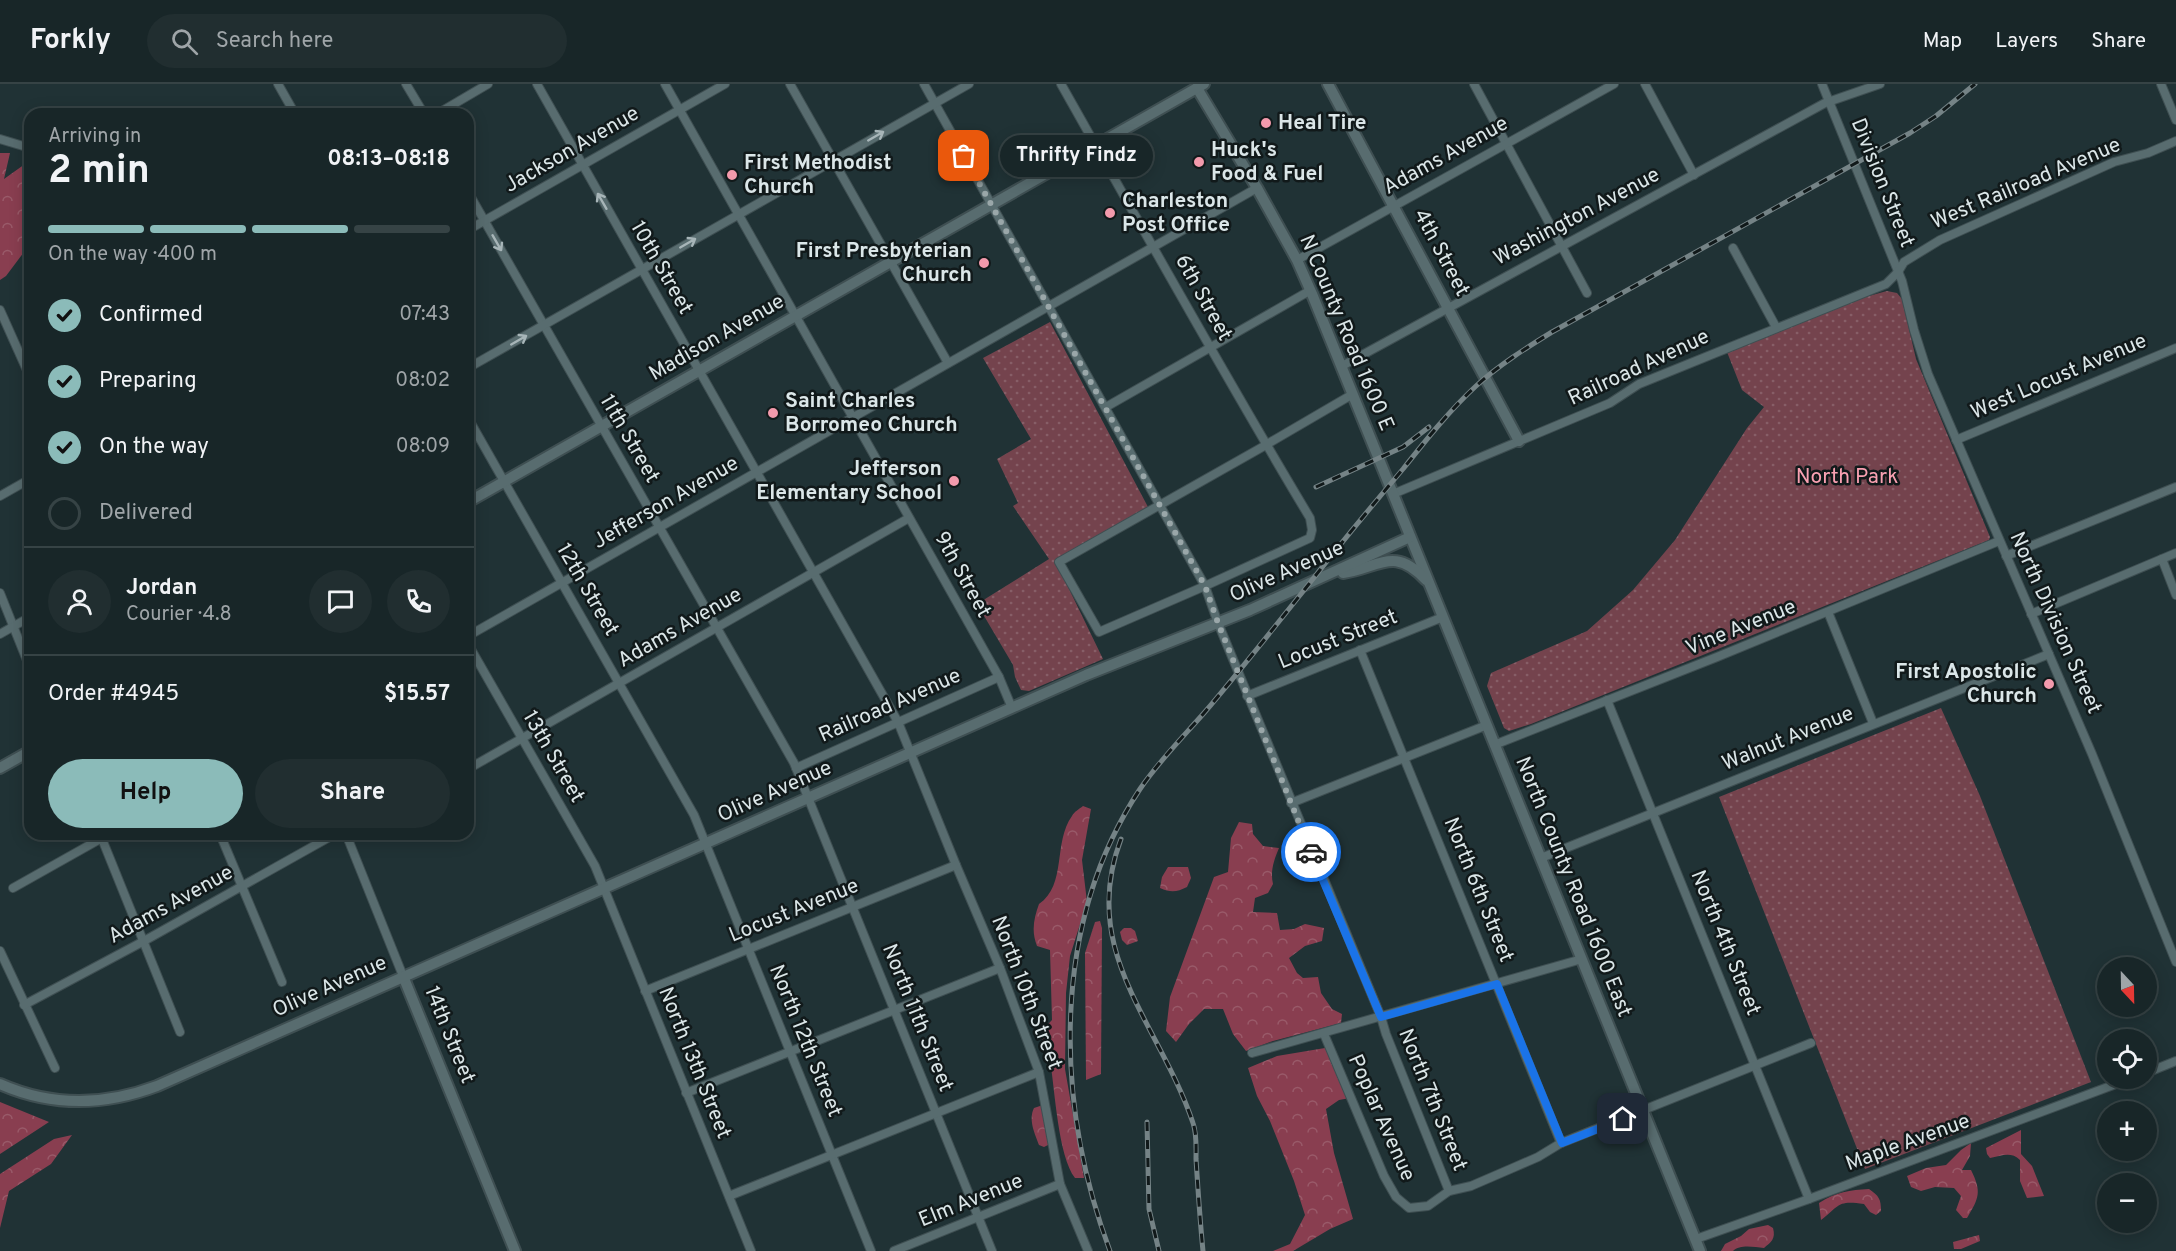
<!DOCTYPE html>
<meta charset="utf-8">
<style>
body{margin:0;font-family:Overpass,sans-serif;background:#212e30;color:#f1f3f6;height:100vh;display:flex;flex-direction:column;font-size:22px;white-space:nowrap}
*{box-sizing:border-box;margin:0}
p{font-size:20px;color:#9fa5a8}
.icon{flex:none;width:33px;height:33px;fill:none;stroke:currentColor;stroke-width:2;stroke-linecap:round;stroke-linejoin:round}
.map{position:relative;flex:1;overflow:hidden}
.sheet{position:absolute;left:24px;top:24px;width:450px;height:732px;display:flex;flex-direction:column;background:#182628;border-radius:18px;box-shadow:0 3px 15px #0003,0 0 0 2px #364345}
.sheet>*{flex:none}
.needle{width:39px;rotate:158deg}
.tools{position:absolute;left:2097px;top:873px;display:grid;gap:12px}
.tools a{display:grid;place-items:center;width:60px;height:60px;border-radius:50%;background:#182628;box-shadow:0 3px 15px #0003,0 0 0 2px #364345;font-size:30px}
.pin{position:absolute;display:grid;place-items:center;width:51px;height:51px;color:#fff;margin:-26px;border-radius:12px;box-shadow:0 3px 9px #0006}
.courier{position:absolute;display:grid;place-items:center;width:60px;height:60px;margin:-30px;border:4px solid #1a73e8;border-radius:50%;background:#fff;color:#222;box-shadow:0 2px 8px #0007}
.bubble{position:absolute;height:42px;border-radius:21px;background:#182628;box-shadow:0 3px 15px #0003,0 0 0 2px #364345;font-size:20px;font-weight:700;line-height:42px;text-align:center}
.head em{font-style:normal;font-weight:700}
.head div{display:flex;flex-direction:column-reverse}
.head{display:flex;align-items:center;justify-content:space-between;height:102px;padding:0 24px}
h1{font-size:39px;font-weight:700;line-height:45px}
.bar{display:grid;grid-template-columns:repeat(4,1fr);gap:9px 6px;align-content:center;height:72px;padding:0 24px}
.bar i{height:8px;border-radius:4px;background:#364345}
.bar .selected{background:#8bbbb9}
.bar p{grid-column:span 4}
.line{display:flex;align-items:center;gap:15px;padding:0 24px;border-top:2px solid #364345}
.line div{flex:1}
.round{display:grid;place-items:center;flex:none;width:63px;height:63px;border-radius:32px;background:#212e30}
ol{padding:0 24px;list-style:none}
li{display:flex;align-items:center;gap:18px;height:66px}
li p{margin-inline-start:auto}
li .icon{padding:6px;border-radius:50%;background:#8bbbb9;color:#111;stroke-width:4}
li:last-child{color:#9fa5a8}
li i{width:33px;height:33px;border:3px solid #364345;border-radius:50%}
.button{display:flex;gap:12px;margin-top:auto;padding:12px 24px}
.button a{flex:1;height:69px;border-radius:36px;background:#8bbbb9;color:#111;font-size:24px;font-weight:700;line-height:69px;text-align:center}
.button a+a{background:#212e30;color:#f1f3f6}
header{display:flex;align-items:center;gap:36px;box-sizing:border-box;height:84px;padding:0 30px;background:#182628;border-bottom:2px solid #364345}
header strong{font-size:28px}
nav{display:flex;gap:33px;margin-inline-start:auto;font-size:21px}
.search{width:420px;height:54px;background:#212e30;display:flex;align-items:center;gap:15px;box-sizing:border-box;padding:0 21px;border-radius:33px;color:#9fa5a8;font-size:22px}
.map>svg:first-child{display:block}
</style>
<header>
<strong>Forkly</strong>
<div class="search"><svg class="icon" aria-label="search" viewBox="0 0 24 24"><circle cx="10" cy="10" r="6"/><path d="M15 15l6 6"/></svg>Search here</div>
<nav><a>Map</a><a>Layers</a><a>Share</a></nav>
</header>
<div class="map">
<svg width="2176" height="1167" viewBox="0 0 2176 1167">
<defs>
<pattern id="forest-crowns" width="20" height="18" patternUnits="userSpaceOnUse" patternTransform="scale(1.5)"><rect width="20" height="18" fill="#893e50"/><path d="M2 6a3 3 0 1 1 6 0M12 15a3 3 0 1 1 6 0" fill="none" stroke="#995a69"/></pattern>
<pattern id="park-dots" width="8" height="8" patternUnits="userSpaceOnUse" patternTransform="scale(1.5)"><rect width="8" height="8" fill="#74434d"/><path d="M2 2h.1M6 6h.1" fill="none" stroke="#875e67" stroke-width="1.8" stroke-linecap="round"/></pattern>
</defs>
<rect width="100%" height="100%" fill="#203235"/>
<g fill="url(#forest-crowns)">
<polygon points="0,69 10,69 4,95 25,80 30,80 30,160 6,192 0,196"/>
<path d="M 1083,722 L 1091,725 L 1082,776 L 1087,818 L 1070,872 L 1066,909 L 1065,985 L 1084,1094 L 1075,1094 C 1058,1072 1055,1006 1050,976 C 1048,967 1043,958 1040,949 L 1052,936 L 1050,866 L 1037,862 C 1031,847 1034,834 1039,820 C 1067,801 1053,758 1072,732 C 1074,728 1079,725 1083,722 Z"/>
<path d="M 1239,738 L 1252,740 L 1253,750 L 1263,762 L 1279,764 C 1274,776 1270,787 1273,800 L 1268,809 L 1255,814 L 1253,828 L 1277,829 L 1280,846 L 1294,845 L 1305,840 L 1324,844 L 1322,857 L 1305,862 L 1289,874 L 1297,889 L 1303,894 L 1318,893 L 1321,909 L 1332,925 L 1342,930 L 1341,939 L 1273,957 L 1246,967 L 1233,950 L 1223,925 L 1204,925 L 1189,940 L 1176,958 L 1166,947 L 1170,913 L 1214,793 L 1228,788 L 1231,754 Z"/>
<path d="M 1168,783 L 1188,783 L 1191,794 L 1187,803 C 1177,808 1171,809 1160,804 L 1162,793 Z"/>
<polygon points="1100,837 1102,844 1101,990 1086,996 1085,869 1095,838"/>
<polygon points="1124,844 1131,844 1135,847 1138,857 1127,861 1122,856 1120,848"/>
<polygon points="1325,964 1336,973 1350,1014 1339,1016 1326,1025 1334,1069 1353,1135 1330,1145 1293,1167 1273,1167 1290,1160 1305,1131 1294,1097 1270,1037 1257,1012 1248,984 1277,972"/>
<polygon points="0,1018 49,1038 0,1070"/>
<path d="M 1043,1021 L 1050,1060 L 1044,1063 L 1039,1061 C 1035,1050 1028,1036 1034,1024 Z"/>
<path d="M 2021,1046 L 2021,1070 L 2032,1082 L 2044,1112 L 2027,1114 L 2020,1097 L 2020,1076 C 2011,1067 2001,1072 1990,1074 L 1987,1070 L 1986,1064 Z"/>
<polygon points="72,1051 51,1080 9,1107 0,1144 0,1090 54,1055"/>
<path d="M 1971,1059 L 1970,1072 L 1962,1086 L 1971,1086 C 1982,1108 1979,1114 1967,1134 L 1963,1134 L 1956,1126 L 1961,1112 L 1954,1104 L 1935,1103 L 1921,1107 L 1911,1103 L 1907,1092 L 1926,1084 L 1946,1081 L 1961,1066 Z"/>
<path d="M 1869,1105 C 1879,1112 1881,1115 1881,1127 L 1876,1131 L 1870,1128 L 1864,1120 C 1836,1116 1840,1122 1821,1136 L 1819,1119 C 1836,1108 1850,1106 1869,1105 Z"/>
<path d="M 1768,1141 L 1773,1144 C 1776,1155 1771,1158 1764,1164 C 1754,1163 1740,1160 1733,1167 L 1721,1167 L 1725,1160 L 1741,1152 L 1749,1145 Z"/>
<polygon points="1979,1151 1980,1157 1961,1165 1954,1165 1953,1158"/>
</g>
<g fill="url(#park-dots)">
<polygon points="1887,207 1897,209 1902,215 1916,275 1990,453 1989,456 1531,640 1509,647 1504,644 1487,602 1491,589 1587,547 1633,506 1675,456 1747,344 1764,323 1742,306 1727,268 1865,213"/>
<polygon points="1050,238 1148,423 1055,476 1103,575 1029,607 1021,606 1015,593 1013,581 977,520 1049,475 1013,422 1018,419 997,375 1031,355 983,274"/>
<polygon points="1941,624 1980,712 2091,998 1865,1085 1719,713"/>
</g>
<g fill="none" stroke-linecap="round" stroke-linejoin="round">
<g stroke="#3f4f52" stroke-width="10">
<g id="street">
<polyline points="278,0 295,30"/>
<polyline points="406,0 424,30"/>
<polyline points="537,0 898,638 956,781 1000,884 1039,988 1060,1100 1088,1167"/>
<polyline points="665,0 999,593 1012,624"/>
<polyline points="790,0 948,279"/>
<polyline points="924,0 1205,502 1218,539 1381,933 1386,950 1449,1107"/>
<path d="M 1061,0 C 1143,145 1224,291 1310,434 L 1312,446 L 1310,454 L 1205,502 L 1099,548 L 1059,478 L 1266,361 L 1269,359 L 1353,310"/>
<polyline points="1474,0 1587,209"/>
<polyline points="1645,0 1694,91"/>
<polyline points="1822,0 1902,197 1914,246 1928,290 2092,670 2176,878"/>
<polyline points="2161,0 2176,36"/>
<polyline points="437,30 488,0"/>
<polyline points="0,55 30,64"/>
<polyline points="468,108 794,679 992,1167"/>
<polyline points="468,146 725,0"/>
<polyline points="1733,164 1776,243"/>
<polyline points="1297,176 1614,0"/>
<polyline points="0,226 30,293"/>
<polyline points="1342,282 1825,19 1880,0"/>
<polyline points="468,284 969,0"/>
<polyline points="1106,323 1311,206"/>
<polyline points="468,334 694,731 871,1167"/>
<polyline points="1956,356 2176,264"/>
<polyline points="1393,410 1610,319 1639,300 1886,200 1898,188 1904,178 1940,156 2114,78 2148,69 2176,57"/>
<polyline points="0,412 30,395"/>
<polyline points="2006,472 2176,403"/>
<polyline points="2162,475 2176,511"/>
<polyline points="0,509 30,584"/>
<polyline points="1828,528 1873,639"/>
<polyline points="2031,530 2176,469"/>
<polyline points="0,550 30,533"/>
<polyline points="468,552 1257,104"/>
<polyline points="468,560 595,782 751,1167"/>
<polyline points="1360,566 1561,1059"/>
<polyline points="1247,612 1443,533"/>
<polyline points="1607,616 1809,1115"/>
<polyline points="1494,661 1717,573 1999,457"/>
<polyline points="796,684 999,593"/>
<polyline points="468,685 909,434"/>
<polyline points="1291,719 1487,641"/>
<polyline points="100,750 180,948"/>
<polyline points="220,750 282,898"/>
<polyline points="346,750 403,892"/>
<polyline points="1541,774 2049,570"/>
<polyline points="13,804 109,750"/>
<polyline points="0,867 55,984"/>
<polyline points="645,907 956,781"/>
<polyline points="24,921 144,857 335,750"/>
<polyline points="1324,950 1384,1092 1396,1113 1409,1124 1428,1122 1449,1107 1471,1102 1515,1083 1538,1073 1561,1059 1811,959"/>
<polyline points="1252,969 1582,875"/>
<polyline points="2146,989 2176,977"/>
<polyline points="686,1009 1000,884"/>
<polyline points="729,1112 1039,988"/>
<polyline points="1696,1155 1809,1115 2132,994"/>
<polyline points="894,1167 1060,1100"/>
</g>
</g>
<g stroke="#3f4f52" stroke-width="14">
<g id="secondary">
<polyline points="1328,0 1519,357"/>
<polyline points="1197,4 1257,104 1297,176 1312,210 1700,1167"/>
<polyline points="468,418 1204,0"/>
<path d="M 1343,489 C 1379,484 1394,461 1426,496"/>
<polyline points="0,684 30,667"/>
<polyline points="403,892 515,1167"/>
<path d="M 0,1000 C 52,1023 104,1022 157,1002 L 1086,591 L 1250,526 L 1410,453"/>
</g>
</g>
<use href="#street" stroke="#586c6f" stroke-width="8"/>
<use href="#secondary" stroke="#586c6f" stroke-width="10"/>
<g stroke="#758386" stroke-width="5">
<g id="rail">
<polyline points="1316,403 1403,363 1429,343"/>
<path d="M 1121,755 C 1078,868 1160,940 1193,1039 C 1197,1050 1196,1064 1196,1075 C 1198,1106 1200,1137 1203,1167"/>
<polyline points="1147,1038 1149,1125 1159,1167"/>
<path d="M 1110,1167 C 1055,1019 1050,841 1140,705 C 1159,677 1182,654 1204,629 C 1239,588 1272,546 1305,505 C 1337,464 1370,424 1403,385 C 1426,356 1449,327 1476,302 C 1499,281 1526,264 1552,248 L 1910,49 L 1936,32 L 1975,0"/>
</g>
</g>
<use href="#rail" stroke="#11191a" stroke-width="3" stroke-dasharray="9" stroke-linecap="butt"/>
</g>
<defs><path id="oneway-shaft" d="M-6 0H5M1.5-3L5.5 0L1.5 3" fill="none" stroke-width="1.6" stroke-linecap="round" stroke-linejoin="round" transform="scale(1.5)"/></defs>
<g stroke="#a7b5b8">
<use href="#oneway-shaft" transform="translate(876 52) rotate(-30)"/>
<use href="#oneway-shaft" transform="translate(602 117) rotate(-120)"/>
<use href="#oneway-shaft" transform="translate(497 159) rotate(60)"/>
<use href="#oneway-shaft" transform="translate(688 159) rotate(-30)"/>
<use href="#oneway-shaft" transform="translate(519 256) rotate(-30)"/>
</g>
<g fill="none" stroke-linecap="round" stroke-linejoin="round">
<polyline stroke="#9aa7a9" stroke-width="6" stroke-dasharray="0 10.8" points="964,72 1205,502 1218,539 1311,768"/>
<polyline stroke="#1a73e8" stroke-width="8" points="1311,768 1381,933 1497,900 1562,1059 1623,1035"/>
</g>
<g fill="#f39aac" stroke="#11191a" stroke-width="2">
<circle cx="1266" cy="39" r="6"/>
<circle cx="1199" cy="78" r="6"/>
<circle cx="732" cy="91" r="6"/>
<circle cx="1110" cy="129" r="6"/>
<circle cx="984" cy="179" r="6"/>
<circle cx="773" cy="329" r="6"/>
<circle cx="954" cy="397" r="6"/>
<circle cx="2049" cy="600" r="6"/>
</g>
<g text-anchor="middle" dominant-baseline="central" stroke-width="5" stroke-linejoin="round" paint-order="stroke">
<g font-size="21" font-weight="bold" fill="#dbe6e8" stroke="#11191a" text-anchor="start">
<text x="1278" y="39">Heal Tire</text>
<text x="1211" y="66">Huck's<tspan x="1211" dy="24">Food &amp; Fuel</tspan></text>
<text x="744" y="79">First Methodist<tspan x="744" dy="24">Church</tspan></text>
<text x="1122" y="117">Charleston<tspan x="1122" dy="24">Post Office</tspan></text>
<text x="972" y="167" text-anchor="end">First Presbyterian<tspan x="972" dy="24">Church</tspan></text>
<text x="785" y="317">Saint Charles<tspan x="785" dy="24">Borromeo Church</tspan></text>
<text x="942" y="385" text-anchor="end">Jefferson<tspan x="942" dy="24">Elementary School</tspan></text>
<text x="2037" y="588" text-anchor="end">First Apostolic<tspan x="2037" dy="24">Church</tspan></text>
</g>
<g font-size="21" fill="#dbe6e8" stroke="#11191a">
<text transform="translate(572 66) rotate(-30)">Jackson Avenue</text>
<text transform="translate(1446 72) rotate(-29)">Adams Avenue</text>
<text transform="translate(1882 99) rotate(68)">Division Street</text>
<text transform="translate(2026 100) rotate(-23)">West Railroad Avenue</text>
<text transform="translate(1577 133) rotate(-28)">Washington Avenue</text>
<text transform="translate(1441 169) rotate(62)">4th Street</text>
<text transform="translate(661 184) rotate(60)">10th Street</text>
<text transform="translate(1203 214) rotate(61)">6th Street</text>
<text transform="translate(1346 249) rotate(67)">N County Road 1600 E</text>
<text transform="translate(717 254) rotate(-30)">Madison Avenue</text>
<text transform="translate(1639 284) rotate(-25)">Railroad Avenue</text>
<text transform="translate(2059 293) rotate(-23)">West Locust Avenue</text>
<text transform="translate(629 355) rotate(60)">11th Street</text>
<text transform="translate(666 419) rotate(-30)">Jefferson Avenue</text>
<text transform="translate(1287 488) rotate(-24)">Olive Avenue</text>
<text transform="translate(962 491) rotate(61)">9th Street</text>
<text transform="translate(587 506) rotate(60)">12th Street</text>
<text transform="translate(2055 539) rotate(66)">North Division Street</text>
<text transform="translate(680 544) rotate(-30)">Adams Avenue</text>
<text transform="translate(1741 544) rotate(-22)">Vine Avenue</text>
<text transform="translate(1338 556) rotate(-22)">Locust Street</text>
<text transform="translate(890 622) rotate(-24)">Railroad Avenue</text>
<text transform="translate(1788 655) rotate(-22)">Walnut Avenue</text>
<text transform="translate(553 673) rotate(60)">13th Street</text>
<text transform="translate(775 708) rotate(-24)">Olive Avenue</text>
<text transform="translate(1573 803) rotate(68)">North County Road 1600 East</text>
<text transform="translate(1478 806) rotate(68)">North 6th Street</text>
<text transform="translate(171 821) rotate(-29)">Adams Avenue</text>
<text transform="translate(794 827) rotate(-22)">Locust Avenue</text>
<text transform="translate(1725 859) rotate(68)">North 4th Street</text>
<text transform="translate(330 903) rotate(-24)">Olive Avenue</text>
<text transform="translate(1026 909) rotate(69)">North 10th Street</text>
<text transform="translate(917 934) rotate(68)">North 11th Street</text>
<text transform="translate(449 951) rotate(68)">14th Street</text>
<text transform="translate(805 957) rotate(68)">North 12th Street</text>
<text transform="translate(694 979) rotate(68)">North 13th Street</text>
<text transform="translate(1432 1016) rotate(68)">North 7th Street</text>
<text transform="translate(1381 1034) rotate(66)">Poplar Avenue</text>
<text transform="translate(1908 1059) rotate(-20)">Maple Avenue</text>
<text transform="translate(971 1117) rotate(-22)">Elm Avenue</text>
</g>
<g font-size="21" fill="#f9a1b2" stroke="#11191a">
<text x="1847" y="393">North Park</text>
</g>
</g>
</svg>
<div class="tools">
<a><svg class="needle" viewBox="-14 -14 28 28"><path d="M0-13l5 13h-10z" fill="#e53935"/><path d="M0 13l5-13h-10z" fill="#9fa5a8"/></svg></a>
<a><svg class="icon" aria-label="locate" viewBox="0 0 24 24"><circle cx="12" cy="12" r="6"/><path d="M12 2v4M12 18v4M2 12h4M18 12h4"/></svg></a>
<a>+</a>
<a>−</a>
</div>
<div class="pin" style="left:964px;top:72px;background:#ea580c"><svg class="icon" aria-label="bag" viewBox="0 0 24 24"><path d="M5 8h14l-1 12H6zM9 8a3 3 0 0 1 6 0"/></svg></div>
<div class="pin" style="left:1623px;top:1035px;background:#1f2937"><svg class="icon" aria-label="home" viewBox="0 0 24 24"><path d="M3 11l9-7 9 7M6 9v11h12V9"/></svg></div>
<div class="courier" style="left:1311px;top:768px"><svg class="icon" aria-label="car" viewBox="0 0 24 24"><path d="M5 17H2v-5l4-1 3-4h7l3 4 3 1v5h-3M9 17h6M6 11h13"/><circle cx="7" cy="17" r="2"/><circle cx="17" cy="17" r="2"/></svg></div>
<div class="bubble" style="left:1000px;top:51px;width:153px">Thrifty Findz</div>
<section class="sheet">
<div class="head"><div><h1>2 min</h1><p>Arriving in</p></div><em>08:13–08:18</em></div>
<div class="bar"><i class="selected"></i><i class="selected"></i><i class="selected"></i><i></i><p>On the way · 400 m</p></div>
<ol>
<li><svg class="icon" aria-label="check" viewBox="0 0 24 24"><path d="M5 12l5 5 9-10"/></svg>Confirmed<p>07:43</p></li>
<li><svg class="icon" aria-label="check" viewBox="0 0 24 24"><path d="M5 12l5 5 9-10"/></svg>Preparing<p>08:02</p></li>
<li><svg class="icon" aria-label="check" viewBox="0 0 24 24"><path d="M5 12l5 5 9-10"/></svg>On the way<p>08:09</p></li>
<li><i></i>Delivered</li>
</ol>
<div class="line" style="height:108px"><a class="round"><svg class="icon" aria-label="person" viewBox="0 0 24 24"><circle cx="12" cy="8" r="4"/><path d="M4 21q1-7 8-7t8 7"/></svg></a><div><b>Jordan</b><p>Courier · 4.8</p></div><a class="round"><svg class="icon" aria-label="chat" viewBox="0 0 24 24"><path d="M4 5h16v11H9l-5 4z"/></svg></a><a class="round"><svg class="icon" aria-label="phone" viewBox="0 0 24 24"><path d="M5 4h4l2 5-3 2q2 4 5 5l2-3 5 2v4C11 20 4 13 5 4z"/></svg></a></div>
<div class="line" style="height:78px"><div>Order #4945</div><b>$15.57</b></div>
<div class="button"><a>Help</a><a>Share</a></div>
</section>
</div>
